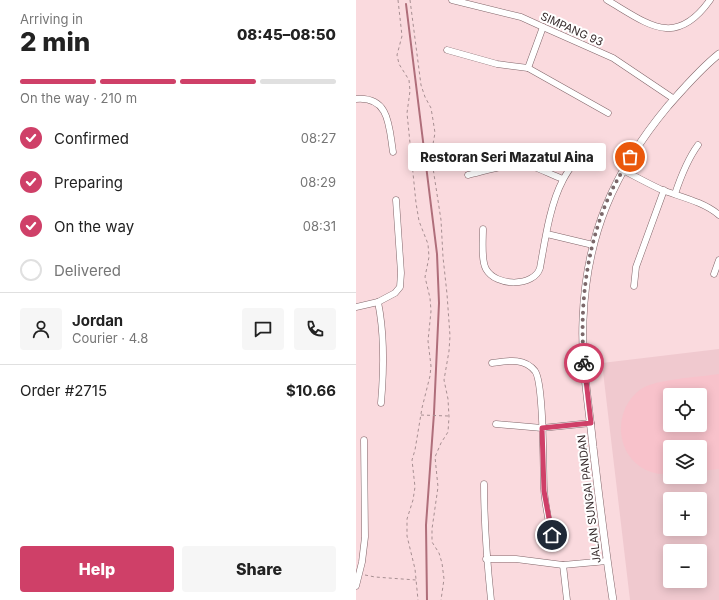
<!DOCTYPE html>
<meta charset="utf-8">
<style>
body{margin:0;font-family:Inter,sans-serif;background:#f6f6f6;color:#222;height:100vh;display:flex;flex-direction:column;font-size:15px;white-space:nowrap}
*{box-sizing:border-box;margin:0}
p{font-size:13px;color:#767676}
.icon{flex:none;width:22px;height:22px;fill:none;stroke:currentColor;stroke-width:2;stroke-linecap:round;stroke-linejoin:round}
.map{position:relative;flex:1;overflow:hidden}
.drawer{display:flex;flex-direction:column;background:#fff;width:356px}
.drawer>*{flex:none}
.buttons{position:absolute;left:307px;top:388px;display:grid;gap:8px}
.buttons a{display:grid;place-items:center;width:44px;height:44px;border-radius:4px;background:#fff;box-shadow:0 2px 10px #0003;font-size:20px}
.pin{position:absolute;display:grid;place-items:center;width:34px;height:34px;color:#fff;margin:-17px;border:2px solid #fff;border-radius:50%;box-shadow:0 1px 4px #0007}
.courier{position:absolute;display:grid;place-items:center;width:40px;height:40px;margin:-20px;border:3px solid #cf4068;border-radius:50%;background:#fff;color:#222;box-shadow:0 1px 5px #0007}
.bubble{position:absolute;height:28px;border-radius:4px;background:#fff;box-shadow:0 2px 10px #0003;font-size:13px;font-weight:800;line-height:28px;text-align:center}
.overview em{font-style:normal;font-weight:800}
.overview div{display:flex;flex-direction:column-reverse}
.overview{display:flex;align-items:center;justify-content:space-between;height:68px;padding:0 20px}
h1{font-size:26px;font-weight:800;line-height:30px}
.bar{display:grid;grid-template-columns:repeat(4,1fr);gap:6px 4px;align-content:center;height:48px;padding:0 20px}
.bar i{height:5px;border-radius:3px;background:#e0e0e0}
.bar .selected{background:#cf4068}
.bar p{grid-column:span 4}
.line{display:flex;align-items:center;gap:10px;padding:0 20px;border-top:1px solid #e0e0e0}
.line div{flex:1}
.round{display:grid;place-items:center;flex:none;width:42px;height:42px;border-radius:4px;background:#f6f6f6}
ol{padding:0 20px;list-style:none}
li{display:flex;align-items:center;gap:12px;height:44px}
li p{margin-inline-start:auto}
li .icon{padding:4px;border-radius:50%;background:#cf4068;color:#fff;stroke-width:4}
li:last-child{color:#767676}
li i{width:22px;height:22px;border:2px solid #e0e0e0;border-radius:50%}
.action{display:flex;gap:8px;margin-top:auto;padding:8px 20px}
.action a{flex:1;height:46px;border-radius:4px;background:#cf4068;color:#fff;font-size:16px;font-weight:800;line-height:46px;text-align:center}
.action a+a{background:#f6f6f6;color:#222}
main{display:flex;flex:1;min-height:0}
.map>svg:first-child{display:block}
</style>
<main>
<section class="drawer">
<div class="overview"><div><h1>2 min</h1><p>Arriving in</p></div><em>08:45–08:50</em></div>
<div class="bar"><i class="selected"></i><i class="selected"></i><i class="selected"></i><i></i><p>On the way · 210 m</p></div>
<ol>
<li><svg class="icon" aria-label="check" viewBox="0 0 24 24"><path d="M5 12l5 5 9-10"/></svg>Confirmed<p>08:27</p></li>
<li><svg class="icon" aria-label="check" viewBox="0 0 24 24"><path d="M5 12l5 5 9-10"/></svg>Preparing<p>08:29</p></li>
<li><svg class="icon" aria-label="check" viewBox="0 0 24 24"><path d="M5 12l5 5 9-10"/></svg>On the way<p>08:31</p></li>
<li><i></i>Delivered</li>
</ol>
<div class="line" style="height:72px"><a class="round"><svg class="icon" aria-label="person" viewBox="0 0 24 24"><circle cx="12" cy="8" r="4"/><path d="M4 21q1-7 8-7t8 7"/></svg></a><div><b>Jordan</b><p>Courier · 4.8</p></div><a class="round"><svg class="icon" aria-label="chat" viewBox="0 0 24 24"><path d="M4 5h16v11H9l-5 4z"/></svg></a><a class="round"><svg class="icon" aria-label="phone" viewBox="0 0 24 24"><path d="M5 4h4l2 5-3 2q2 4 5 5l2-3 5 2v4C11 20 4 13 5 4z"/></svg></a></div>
<div class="line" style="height:52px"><div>Order #2715</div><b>$10.66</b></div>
<div class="action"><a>Help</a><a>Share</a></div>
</section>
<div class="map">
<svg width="363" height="600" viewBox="0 0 363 600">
<rect width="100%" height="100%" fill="#fadade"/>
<path fill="#f0c9cf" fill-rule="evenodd" d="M 363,349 L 363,600 L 274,600 L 246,363 ZM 314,395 L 344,395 L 344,425 L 314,425 ZM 314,447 L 344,447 L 344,477 L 314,477 ZM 314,499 L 344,499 L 344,529 L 314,529 ZM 314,551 L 344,551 L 344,581 L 314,581 Z"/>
<path fill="#f8c2cb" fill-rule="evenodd" d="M 363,374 L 363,469 L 344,471 L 344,447 L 314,447 L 314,475 C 306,474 298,474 290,470 C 258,454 257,409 285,389 C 300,379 344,377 363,374 ZM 314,395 L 344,395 L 344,425 L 314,425 Z"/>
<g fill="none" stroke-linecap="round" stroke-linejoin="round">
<polyline stroke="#af6e7a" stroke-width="2" points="50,4 81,254 83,303 78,413 70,525 71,600"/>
<g stroke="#806569" stroke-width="7">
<g id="minor">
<polyline points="96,0 165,17 187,27 257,58 318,99"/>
<path d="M 251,0 C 292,24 319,49 354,0"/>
<polyline points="91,50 141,64 172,68 252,113"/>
<polyline points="172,68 187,27"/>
<path d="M 0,99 C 34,96 33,127 37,152"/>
<path d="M 267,170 C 280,177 293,184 306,190 C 325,197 348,202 363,215"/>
<path d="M 112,175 C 130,171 157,161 175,166 C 185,169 196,175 207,179"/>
<path d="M 319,194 C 325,176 331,160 342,145"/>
<path d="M 127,229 C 127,240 125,260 130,269 C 140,287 178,287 184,268 C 189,240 194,204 207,180 C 212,170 220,160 226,151"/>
<polyline points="191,234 237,245"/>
<polyline points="358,274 363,260"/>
<polyline points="278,286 280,267 308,190"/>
<path d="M 22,302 C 29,336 28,369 25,403"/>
<polyline points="0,307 22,302 39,293 44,287 45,273 40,200"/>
<path d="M 136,363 C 151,361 168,357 179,371 C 188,383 187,469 188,489 C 189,505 193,520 195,535"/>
<polyline points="140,424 186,428 235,423"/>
<path d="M 128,484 C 128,523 131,561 135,600"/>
<polyline points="130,559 160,559 207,565 251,561"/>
<polyline points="207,565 211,600"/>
<polyline points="0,586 6,562 9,537 8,440"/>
</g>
</g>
<g stroke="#806569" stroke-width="8">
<path id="tertiary" d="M 257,600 C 249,549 243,498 237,447 C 233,405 225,363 227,320 C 230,235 258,171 312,106 C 328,88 344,69 363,54"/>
</g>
<g stroke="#a78f92" stroke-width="1" stroke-dasharray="3 3" stroke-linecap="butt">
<polyline points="42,0 46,36 41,55 43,64 53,80 54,91 51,113 60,203 63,221 72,244 73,257 69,277 74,298 75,311 72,341 75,366 74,376 66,408 59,450 56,460 59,487 57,500 51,519 51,536 59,569 62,600"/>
<polyline points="54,0 65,85 69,97 75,108 77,120 79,133 75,155 85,220 87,257 91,294 94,336 93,351 88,380 92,399 93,417 92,432 85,443 79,457 82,487 76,529 76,542 83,553 86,563 88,579 85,600"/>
<polyline points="65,415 92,416"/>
<polyline points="9,575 19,577 60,580"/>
</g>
<use href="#minor" stroke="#fff" stroke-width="6"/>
<use href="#tertiary" stroke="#fff" stroke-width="7"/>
</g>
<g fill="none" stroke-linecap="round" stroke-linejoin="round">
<path stroke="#7b686a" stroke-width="4" stroke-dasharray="0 7.2" d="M 228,363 C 223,303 231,238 259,184 C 264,175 269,166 274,157"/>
<polyline stroke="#cf4068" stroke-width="5" points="196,535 188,491 186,428 235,423 228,363"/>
</g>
<g text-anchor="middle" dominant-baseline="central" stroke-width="4" stroke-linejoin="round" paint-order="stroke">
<g font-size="11" fill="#372b2c" stroke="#fff">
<text transform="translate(216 29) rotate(24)">SIMPANG 93</text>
<text transform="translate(233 499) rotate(-97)">JALAN SUNGAI PANDAN</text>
</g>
</g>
</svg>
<div class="buttons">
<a><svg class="icon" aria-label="locate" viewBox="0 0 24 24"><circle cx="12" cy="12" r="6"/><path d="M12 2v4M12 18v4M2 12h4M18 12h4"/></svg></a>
<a><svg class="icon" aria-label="layers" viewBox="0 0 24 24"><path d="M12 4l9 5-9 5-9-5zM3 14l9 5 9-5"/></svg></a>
<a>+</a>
<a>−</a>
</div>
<div class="pin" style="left:274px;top:157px;background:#ea580c"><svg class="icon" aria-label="bag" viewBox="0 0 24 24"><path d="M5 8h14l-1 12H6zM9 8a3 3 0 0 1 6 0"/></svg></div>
<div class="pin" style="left:196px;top:535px;background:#1f2937"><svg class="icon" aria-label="home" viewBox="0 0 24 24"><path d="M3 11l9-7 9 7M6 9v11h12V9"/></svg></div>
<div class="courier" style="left:228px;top:363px"><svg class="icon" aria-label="bike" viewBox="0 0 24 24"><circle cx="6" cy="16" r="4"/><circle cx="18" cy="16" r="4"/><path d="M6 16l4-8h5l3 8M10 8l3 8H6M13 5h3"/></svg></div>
<div class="bubble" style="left:52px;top:143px;width:198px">Restoran Seri Mazatul Aina</div>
</div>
</main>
